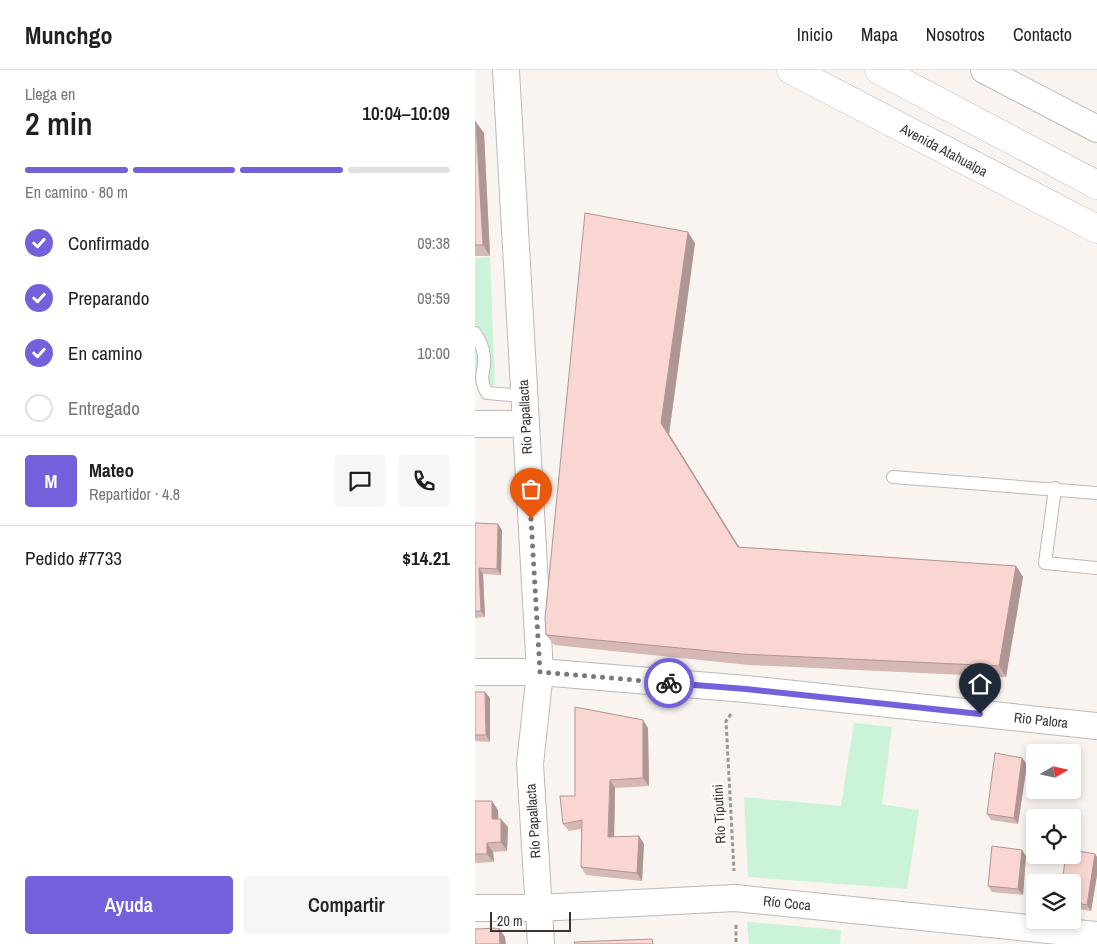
<!DOCTYPE html>
<html lang="es">
<meta charset="utf-8">
<style>
body{margin:0;font-family:"Archivo Narrow",sans-serif;background:#f6f6f6;color:#202124;height:100vh;display:flex;flex-direction:column;font-size:19px;white-space:nowrap}
*{box-sizing:border-box;margin:0}
p{font-size:16px;color:#757577}
.icon{flex:none;width:28px;height:28px;fill:none;stroke:currentColor;stroke-width:2;stroke-linecap:round;stroke-linejoin:round}
.map{position:relative;flex:1;overflow:hidden}
.sheet{display:flex;flex-direction:column;background:#fff;width:475px}
.sheet>*{flex:none}
.needle{width:32px;rotate:81deg}
.buttons{position:absolute;left:551px;top:674px;display:grid;gap:10px}
.buttons a{display:grid;place-items:center;width:55px;height:55px;border-radius:5px;background:#fff;box-shadow:0 2px 8px #0003;font-size:25px}
.scale{position:absolute;left:15px;bottom:12px;width:81px;box-sizing:border-box;padding-left:5px;border:2px solid #373533;border-top:0;font-size:14px;line-height:18px;white-space:nowrap;color:#373533;-webkit-text-stroke:4px #fff;paint-order:stroke}
.pin{position:absolute;display:grid;place-items:center;width:42px;height:42px;color:#fff;margin:-51px -21px;border-radius:50% 50% 50% 0;rotate:-45deg;box-shadow:0 0 5px #0007}
.pin .icon{rotate:45deg}
.courier{position:absolute;display:grid;place-items:center;width:50px;height:50px;margin:-25px;border:4px solid #7360db;border-radius:50%;background:#fff;color:#222;box-shadow:0 1px 6px #0007}
.headline em{font-style:normal;font-weight:600}
.headline div{display:flex;flex-direction:column-reverse}
.headline{display:flex;align-items:center;justify-content:space-between;height:85px;padding:0 25px}
h1{font-size:32px;font-weight:600;line-height:38px}
.bar{display:grid;grid-template-columns:repeat(4,1fr);gap:8px 5px;align-content:center;height:60px;padding:0 25px}
.bar i{height:6px;border-radius:4px;background:#e0e0e0}
.bar .current{background:#7360db}
.bar p{grid-column:span 4}
.line{display:flex;align-items:center;gap:12px;padding:0 25px;border-top:1px solid #e0e0e0}
.line div{flex:1}
.round{display:grid;place-items:center;flex:none;width:52px;height:52px;border-radius:5px;background:#f6f6f6}
ol{padding:0 25px;list-style:none}
li{display:flex;align-items:center;gap:15px;height:55px}
li p{margin-inline-start:auto}
li .icon{padding:5px;border-radius:50%;background:#7360db;color:#fff;stroke-width:4}
li:last-child{color:#757577}
li i{width:28px;height:28px;border:2px solid #e0e0e0;border-radius:50%}
.action{display:flex;gap:10px;margin-top:auto;padding:10px 25px}
.action a{flex:1;height:58px;border-radius:5px;background:#7360db;color:#fff;font-size:20px;font-weight:600;line-height:58px;text-align:center}
.action a+a{background:#f6f6f6;color:#202124}
header{display:flex;align-items:center;gap:30px;box-sizing:border-box;height:70px;padding:0 25px;background:#fff;border-bottom:1px solid #e0e0e0}
header strong{font-size:24px}
nav{display:flex;gap:28px;margin-inline-start:auto;font-size:18px}
main{display:flex;flex:1;min-height:0}
.map>svg:first-child{display:block}
</style>
<header>
<strong>Munchgo</strong>
<nav><a>Inicio</a><a>Mapa</a><a>Nosotros</a><a>Contacto</a></nav>
</header>
<main>
<section class="sheet">
<div class="headline"><div><h1>2 min</h1><p>Llega en</p></div><em>10:04–10:09</em></div>
<div class="bar"><i class="current"></i><i class="current"></i><i class="current"></i><i></i><p>En camino · 80 m</p></div>
<ol>
<li><svg class="icon" aria-label="check" viewBox="0 0 24 24"><path d="M5 12l5 5 9-10"/></svg>Confirmado<p>09:38</p></li>
<li><svg class="icon" aria-label="check" viewBox="0 0 24 24"><path d="M5 12l5 5 9-10"/></svg>Preparando<p>09:59</p></li>
<li><svg class="icon" aria-label="check" viewBox="0 0 24 24"><path d="M5 12l5 5 9-10"/></svg>En camino<p>10:00</p></li>
<li><i></i>Entregado</li>
</ol>
<div class="line" style="height:90px"><b class="round" style="background:#7360db;color:#fff">M</b><div><b>Mateo</b><p>Repartidor · 4.8</p></div><a class="round"><svg class="icon" aria-label="chat" viewBox="0 0 24 24"><path d="M4 5h16v11H9l-5 4z"/></svg></a><a class="round"><svg class="icon" aria-label="phone" viewBox="0 0 24 24"><path d="M5 4h4l2 5-3 2q2 4 5 5l2-3 5 2v4C11 20 4 13 5 4z"/></svg></a></div>
<div class="line" style="height:65px"><div>Pedido #7733</div><b>$14.21</b></div>
<div class="action"><a>Ayuda</a><a>Compartir</a></div>
</section>
<div class="map">
<svg width="622" height="874" viewBox="0 0 622 874">
<rect width="100%" height="100%" fill="#f9f4ef"/>
<g fill="#caf3d7">
<polygon points="15,187 20,315 0,315 0,188"/>
<polygon points="379,653 417,657 407,734 444,740 432,819 273,807 269,727 366,736"/>
<polygon points="272,852 366,860 365,874 274,874"/>
</g>
<g fill="none" stroke-linecap="round" stroke-linejoin="round">
<g stroke="#bdb9b4" stroke-width="14">
<g id="service">
<path d="M 0,263 C 5,270 8,278 9,286 C 11,302 2,305 12,323 L 49,326"/>
<polyline points="418,407 622,423"/>
<polyline points="580,418 570,493 622,498"/>
</g>
</g>
<g stroke="#bdb9b4" stroke-width="28">
<g id="minor">
<polyline points="31,0 65,602 55,694 66,874"/>
<polyline points="509,0 622,59"/>
<polyline points="0,354 51,354"/>
<polyline points="0,602 65,602 271,619 622,656"/>
<polyline points="0,838 63,838 260,828 622,865"/>
</g>
</g>
<g stroke="#bdb9b4" stroke-width="29">
<g id="primary">
<polyline points="316,0 622,159"/>
<polyline points="404,0 622,115"/>
</g>
</g>
<g stroke="#9b9894" stroke-width="3" stroke-dasharray="4 2.5" stroke-linecap="butt">
<polyline points="256,644 251,651 259,801"/>
<polyline points="261,855 261,874"/>
</g>
<use href="#service" stroke="#fff" stroke-width="12"/>
<use href="#minor" stroke="#fff" stroke-width="26"/>
<use href="#primary" stroke="#fff" stroke-width="28"/>
</g>
<g fill="#d6b8b4">
<polygon points="0,52 9,63 15,186 0,186"/>
<polygon points="220,173 194,364 264,477 541,496 548,507 531,607 274,595 79,575 71,565"/>
<polygon points="0,453 27,460 26,505 8,504 10,547 0,548"/>
<polygon points="0,622 10,622 15,628 15,672 0,671"/>
<polygon points="173,658 174,716 140,718 139,767 164,766 169,774 167,811 111,805 106,797 106,759 94,761 88,754 100,726"/>
<polygon points="552,694 543,754 516,750 512,744"/>
<polygon points="0,731 23,740 23,749 33,757 32,781 18,782 19,792 0,793"/>
<polygon points="547,780 551,786 548,825 517,822 513,816"/>
<polygon points="620,784 622,787 622,805 616,841 598,838 598,812"/>
</g>
<g fill="#ae9692">
<polygon points="1,52 9,63 15,186 8,175"/>
<polygon points="213,162 220,173 194,364 271,488 263,477 186,353"/>
<polygon points="23,454 27,460 26,505 22,499"/>
<polygon points="541,496 548,507 531,607 524,596"/>
<polygon points="4,498 8,504 10,547 6,541"/>
<polygon points="10,622 15,628 15,672 11,665"/>
<polygon points="168,650 173,658 174,716 168,708"/>
<polygon points="547,688 552,694 543,754 539,748"/>
<polygon points="135,710 140,718 139,775 133,767"/>
<polygon points="17,731 23,740 24,758 17,749"/>
<polygon points="26,749 33,757 32,781 26,772"/>
<polygon points="164,766 169,774 167,811 162,803"/>
<polygon points="12,773 18,782 19,792 12,784"/>
<polygon points="547,780 551,786 548,825 543,819"/>
<polygon points="620,784 622,787 622,805 616,841 612,835"/>
<polygon points="24,858 30,867 31,874 25,874"/>
</g>
<g fill="#f9d6d1" stroke="#ae9692">
<polygon points="0,52 1,52 8,175 0,175"/>
<polygon points="110,143 213,162 186,353 263,477 541,496 524,596 266,584 71,565 70,548"/>
<polygon points="0,453 23,454 22,499 4,498 6,541 0,541"/>
<polygon points="0,622 10,622 11,665 0,665"/>
<polygon points="100,637 168,650 168,708 135,710 133,767 164,766 162,803 106,797 107,750 88,754 85,726 100,726"/>
<polygon points="520,683 547,688 539,748 512,744"/>
<polygon points="0,731 17,731 17,749 26,749 26,772 12,773 12,784 0,784"/>
<polygon points="517,776 547,780 543,819 513,816"/>
<polygon points="598,780 620,784 612,835 598,832 598,812 587,812 591,785 598,785"/>
<polygon points="24,858 25,874 0,874 0,859"/>
<polygon points="177,869 178,874 100,874 99,872"/>
</g>
<g fill="none" stroke-linecap="round" stroke-linejoin="round">
<polyline stroke="#7b7875" stroke-width="5" stroke-dasharray="0 9" points="56,449 65,602 194,613"/>
<polyline stroke="#7360db" stroke-width="6" points="194,613 271,619 505,644"/>
</g>
<g text-anchor="middle" dominant-baseline="central" stroke-width="4.5" stroke-linejoin="round" paint-order="stroke">
<g font-size="14" fill="#373533" stroke="#fff">
<text transform="translate(469 80) rotate(28)">Avenida Atahualpa</text>
<text transform="translate(50 347) rotate(-93)">Río Papallacta</text>
<text transform="translate(566 650) rotate(6)">Rio Palora</text>
<text transform="translate(244 744) rotate(-93)">Río Tiputini</text>
<text transform="translate(58 751) rotate(-94)">Río Papallacta</text>
<text transform="translate(312 833) rotate(6)">Río Coca</text>
</g>
</g>
</svg>
<div class="buttons">
<a><svg class="needle" viewBox="-14 -14 28 28"><path d="M0-13l5 13h-10z" fill="#e53935"/><path d="M0 13l5-13h-10z" fill="#757577"/></svg></a>
<a><svg class="icon" aria-label="locate" viewBox="0 0 24 24"><circle cx="12" cy="12" r="6"/><path d="M12 2v4M12 18v4M2 12h4M18 12h4"/></svg></a>
<a><svg class="icon" aria-label="layers" viewBox="0 0 24 24"><path d="M12 4l9 5-9 5-9-5zM3 14l9 5 9-5"/></svg></a>
</div>
<div class="scale">20 m</div>
<div class="pin" style="left:56px;top:449px;background:#ea580c"><svg class="icon" aria-label="bag" viewBox="0 0 24 24"><path d="M5 8h14l-1 12H6zM9 8a3 3 0 0 1 6 0"/></svg></div>
<div class="pin" style="left:505px;top:644px;background:#1f2937"><svg class="icon" aria-label="home" viewBox="0 0 24 24"><path d="M3 11l9-7 9 7M6 9v11h12V9"/></svg></div>
<div class="courier" style="left:194px;top:613px"><svg class="icon" aria-label="bike" viewBox="0 0 24 24"><circle cx="6" cy="16" r="4"/><circle cx="18" cy="16" r="4"/><path d="M6 16l4-8h5l3 8M10 8l3 8H6M13 5h3"/></svg></div>
</div>
</main>
